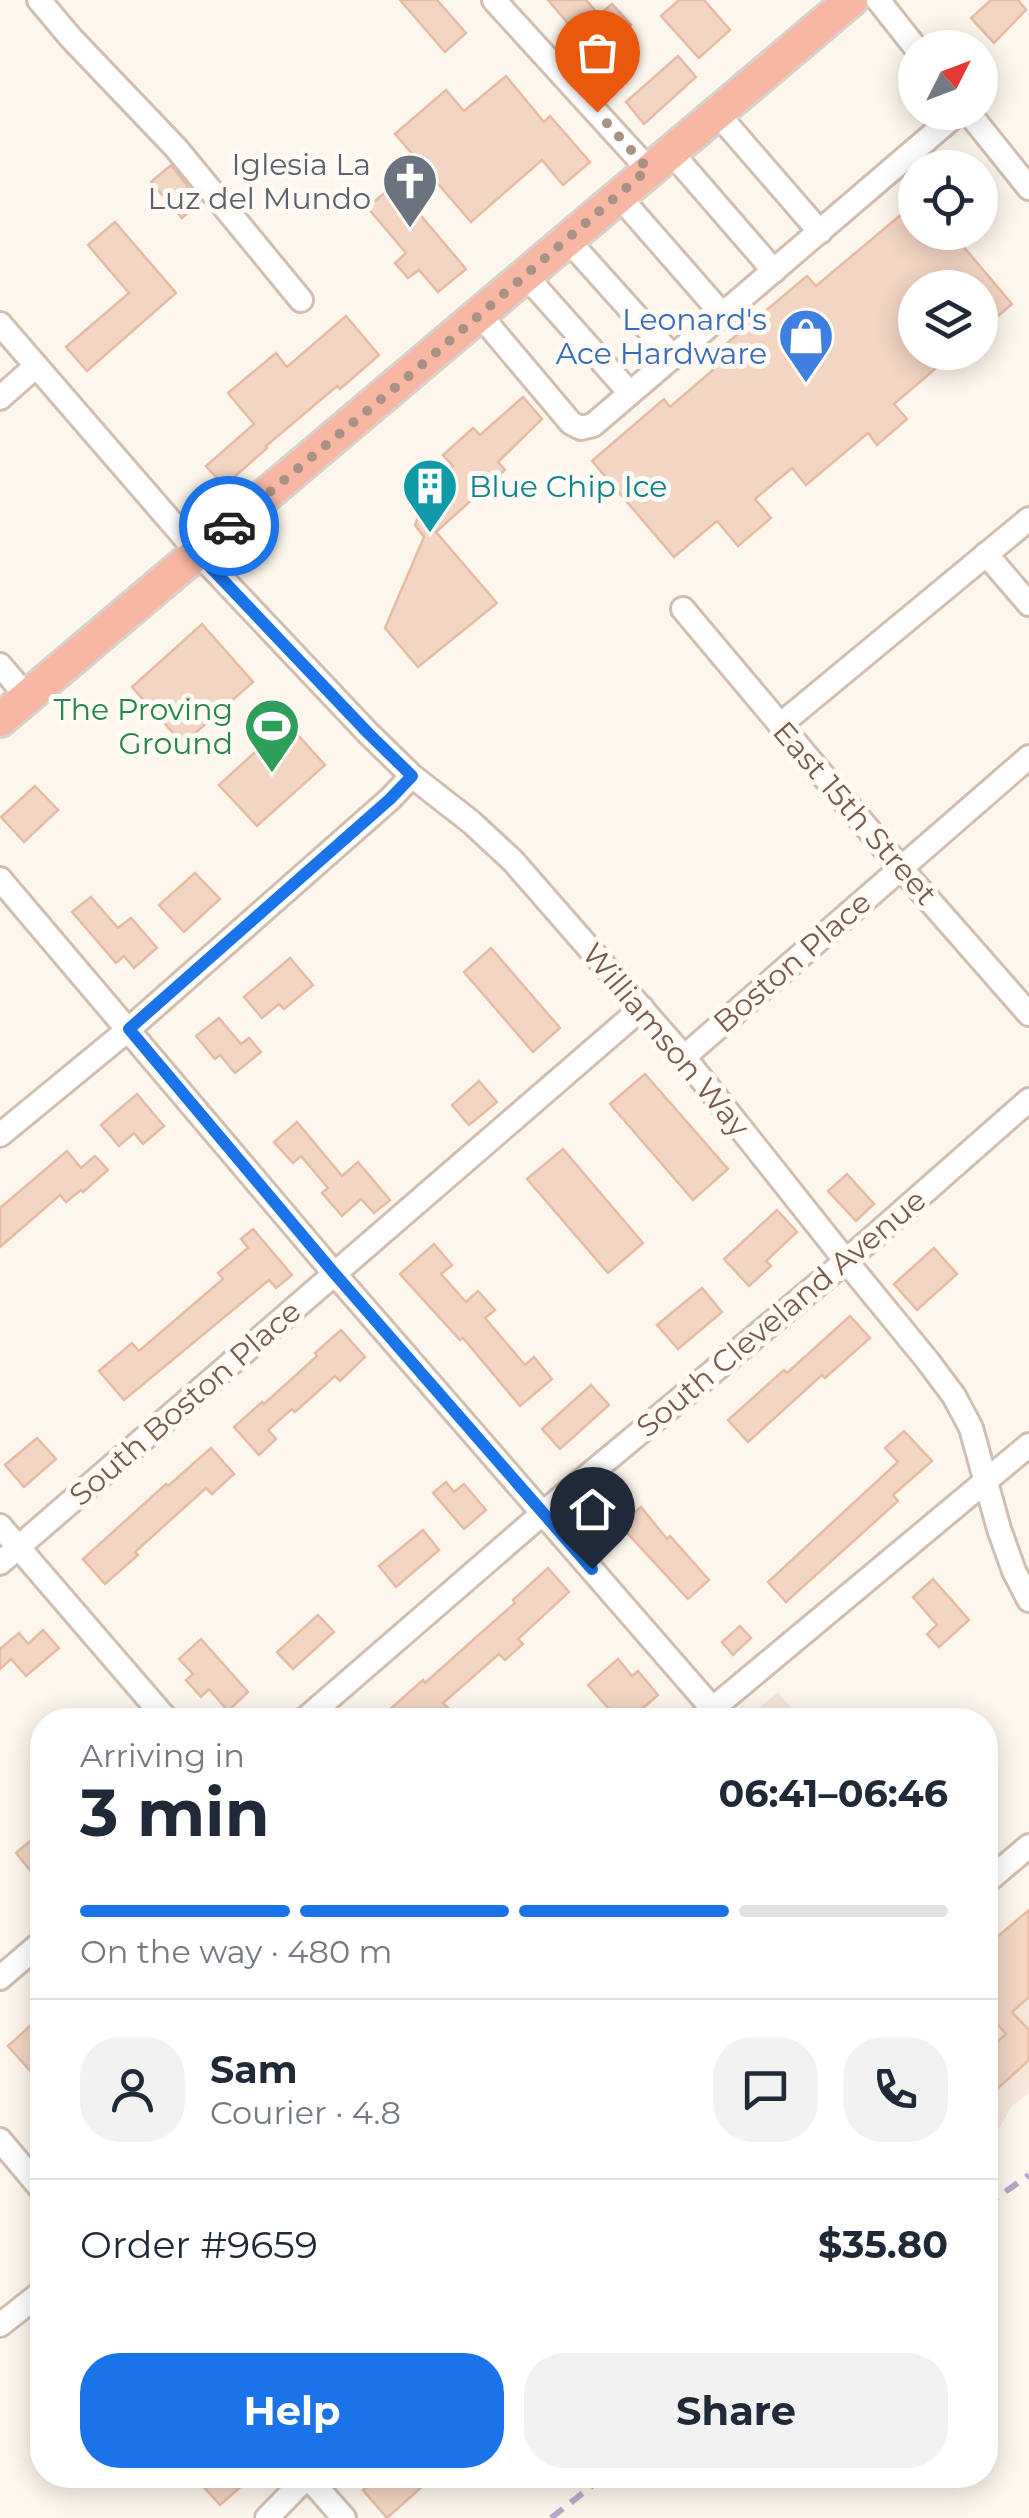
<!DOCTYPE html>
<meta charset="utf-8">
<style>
body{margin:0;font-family:Montserrat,sans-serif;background:#f2f2f3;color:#1f2937;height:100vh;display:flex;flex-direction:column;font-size:38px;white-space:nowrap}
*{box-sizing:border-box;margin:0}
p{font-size:32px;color:#747a83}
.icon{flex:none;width:55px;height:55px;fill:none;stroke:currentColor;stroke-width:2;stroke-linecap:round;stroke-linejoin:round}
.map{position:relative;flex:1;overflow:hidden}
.side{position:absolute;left:30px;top:1708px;width:968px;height:780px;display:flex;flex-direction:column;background:#fff;border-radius:40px;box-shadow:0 5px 25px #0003}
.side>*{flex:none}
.needle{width:65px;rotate:48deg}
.fabs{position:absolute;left:898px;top:30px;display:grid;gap:20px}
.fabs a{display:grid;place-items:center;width:100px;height:100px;border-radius:50%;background:#fff;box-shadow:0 5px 25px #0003;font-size:50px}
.pin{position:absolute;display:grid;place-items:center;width:85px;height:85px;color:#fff;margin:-102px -42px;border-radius:50% 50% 50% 0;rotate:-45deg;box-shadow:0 0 10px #0007}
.pin .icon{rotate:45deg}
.courier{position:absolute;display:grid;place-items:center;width:100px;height:100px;margin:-50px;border:8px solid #1a73e8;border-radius:50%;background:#fff;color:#222;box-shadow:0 2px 12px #0007}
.headline em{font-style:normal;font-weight:700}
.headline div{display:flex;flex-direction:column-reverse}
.headline{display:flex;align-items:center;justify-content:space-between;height:170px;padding:0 50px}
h1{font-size:65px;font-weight:700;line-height:75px}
.bar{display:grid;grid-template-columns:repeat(4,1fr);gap:15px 10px;align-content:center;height:120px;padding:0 50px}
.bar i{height:12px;border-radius:8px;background:#e0e1e3}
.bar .current{background:#1a73e8}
.bar p{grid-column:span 4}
.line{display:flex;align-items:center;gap:25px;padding:0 50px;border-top:2px solid #e0e1e3}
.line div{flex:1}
.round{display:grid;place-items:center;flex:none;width:105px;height:105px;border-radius:40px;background:#f2f2f3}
.button{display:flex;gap:20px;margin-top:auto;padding:20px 50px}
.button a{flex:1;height:115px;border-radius:40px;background:#1a73e8;color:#fff;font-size:40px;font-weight:700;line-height:115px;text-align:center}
.button a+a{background:#f2f2f3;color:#1f2937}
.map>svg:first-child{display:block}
</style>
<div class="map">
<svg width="1029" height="2518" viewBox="0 0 1029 2518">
<rect width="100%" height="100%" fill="#fdf6ec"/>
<g fill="#f5e8da">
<polygon points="778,1692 801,1720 744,1720"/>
<polygon points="985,1945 1029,1998 1029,2093 1012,2106 1000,2127 985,2146"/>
</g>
<g fill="#f3d5c3" stroke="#e6bba3" stroke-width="2.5">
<polygon points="400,0 437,0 466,33 445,52"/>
<polygon points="548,0 586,0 599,15 612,4 631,25 596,56"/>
<polygon points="679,0 704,0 730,30 699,58 661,16"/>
<polygon points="991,0 1018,0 1026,10 994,43 971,18"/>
<polygon points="678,56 696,77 644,124 626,102"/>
<polygon points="506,76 544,122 550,116 590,162 563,185 542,160 471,222 395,134 446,90 464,111"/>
<polygon points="171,165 200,202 182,218 151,182"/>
<polygon points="395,185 466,269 438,292 419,270 408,278 395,263 406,253 367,207"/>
<polygon points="915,203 915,232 951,232 1012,304 980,331 980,288 915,288 915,352 955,352 894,404 907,419 877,445 868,433 806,485 792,468 755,499 771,518 738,546 717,521 674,557 592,461 664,399 670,407 713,370 706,361 807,276 816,286"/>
<polygon points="115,222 176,293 87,371 66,347 129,293 88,245"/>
<polygon points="346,316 379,355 340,389 337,386 266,446 267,448 224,486 206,466 254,424 228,393 276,353 287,367"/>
<polygon points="523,397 542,419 498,462 505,470 436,532 497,603 418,667 385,628 424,537 415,525 429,487 453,466 443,455 473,428 480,435"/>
<polygon points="202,624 253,682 183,744 132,687"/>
<polygon points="287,723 325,765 257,826 219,785"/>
<polygon points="35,786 58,810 24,842 1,817"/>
<polygon points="195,873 220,899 184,932 159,905"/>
<polygon points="91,897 118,928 131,918 157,948 134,968 124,956 116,963 72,912"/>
<polygon points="491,948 560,1028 533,1052 464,972"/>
<polygon points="290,958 313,985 284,1009 279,1004 262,1018 244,997"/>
<polygon points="219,1018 241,1044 249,1038 261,1052 235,1073 220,1055 215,1059 196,1036"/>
<polygon points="645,1074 728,1169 693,1200 610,1104"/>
<polygon points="479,1081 497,1102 469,1125 452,1105"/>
<polygon points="137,1094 164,1126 143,1144 134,1133 119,1146 101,1125"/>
<polygon points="297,1122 342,1176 358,1162 390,1200 374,1213 361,1199 342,1216 322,1193 328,1188 301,1156 293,1163 274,1142"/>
<polygon points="563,1149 643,1243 608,1273 527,1179"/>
<polygon points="67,1151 81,1168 95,1156 108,1170 83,1192 81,1190 66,1202 60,1195 0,1247 0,1208"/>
<polygon points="847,1174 874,1204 856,1221 828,1191"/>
<polygon points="777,1210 797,1232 766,1261 771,1266 749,1286 724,1259"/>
<polygon points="253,1229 292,1275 276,1288 269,1280 124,1400 99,1371 132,1343 139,1351 223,1279 218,1273 248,1248 241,1239"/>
<polygon points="434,1244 452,1265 441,1274 466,1302 478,1291 495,1310 485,1318 525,1365 534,1357 552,1379 520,1406 463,1338 460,1340 400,1274"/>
<polygon points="934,1248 957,1274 917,1310 894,1284"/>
<polygon points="702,1288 722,1312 678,1349 657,1325"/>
<polygon points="850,1316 870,1338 825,1378 822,1375 748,1442 728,1420 784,1370 787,1373"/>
<polygon points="341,1330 365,1357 340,1381 335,1376 295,1412 292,1409 268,1430 276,1439 259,1455 234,1427 262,1402 264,1404 317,1356 315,1353"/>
<polygon points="591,1385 609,1405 560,1449 542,1429"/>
<polygon points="904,1431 932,1461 893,1495 898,1501 786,1602 768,1582 898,1462 885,1448"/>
<polygon points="37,1438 56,1459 24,1487 5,1465"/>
<polygon points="211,1448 234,1474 212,1494 206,1488 135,1552 138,1555 105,1584 83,1559 166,1484 168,1486"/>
<polygon points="446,1482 454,1492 464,1484 486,1510 464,1529 433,1493"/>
<polygon points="641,1507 667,1539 670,1536 709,1580 688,1599 620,1525"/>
<polygon points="423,1530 439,1550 396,1587 379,1566"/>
<polygon points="548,1568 569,1592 518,1639 523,1644 505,1660 499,1654 443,1703 449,1709 437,1720 378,1720 423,1680 425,1683 482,1632 515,1603 513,1600"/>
<polygon points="933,1579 969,1620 939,1647 927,1634 937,1625 913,1597"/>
<polygon points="318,1615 334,1632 293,1669 277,1652"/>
<polygon points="740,1626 751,1638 733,1655 722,1642"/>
<polygon points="43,1630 59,1648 26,1676 11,1659 0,1669 0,1649 19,1633 28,1644"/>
<polygon points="201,1639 248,1692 228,1711 209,1689 201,1697 186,1680 193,1674 179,1659"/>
<polygon points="618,1659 632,1676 638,1671 658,1695 629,1720 596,1720 609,1709 588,1685"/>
<polygon points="42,1831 42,1885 16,1853"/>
<polygon points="1029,1910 1029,1997 1012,2012 1029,2030 1029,2060 996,2090 985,2078 985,2053 1006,2034 985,2010 985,1947"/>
<polygon points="42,2015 42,2084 8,2046"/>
<polygon points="193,2475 237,2475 245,2483 220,2505"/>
<polygon points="380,2475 435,2475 387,2518 363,2490"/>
</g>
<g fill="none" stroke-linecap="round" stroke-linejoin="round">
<g stroke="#d1beb0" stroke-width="28">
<g id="minor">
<polyline points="39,0 71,38 176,148 301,300"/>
<polyline points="494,0 648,169"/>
<polyline points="878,0 916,48"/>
<polyline points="716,112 820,232"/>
<polyline points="968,112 1029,188"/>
<polyline points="670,151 774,271"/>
<polyline points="618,195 722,314"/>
<polyline points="567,239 673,357"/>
<polyline points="525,275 630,393"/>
<polyline points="480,315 571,423 581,428 593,425 959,112"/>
<polyline points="0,324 199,554 368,733 412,776 471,822 513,861 684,1057 846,1261 927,1360 954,1396 971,1428 999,1529 1014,1571 1029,1600"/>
<polyline points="0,398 35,367"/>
<polyline points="986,554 1029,604"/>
<polyline points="683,609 900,867 1029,1014"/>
<polyline points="0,665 27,697"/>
<polyline points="780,725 1029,519"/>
<polyline points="0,879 334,1273 712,1708"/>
<polyline points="684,1057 1029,757"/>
<polyline points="0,1135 129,1029 390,799 412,776"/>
<polyline points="0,1526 167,1720"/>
<polyline points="0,1563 642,1008"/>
<polyline points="304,1720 543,1513 846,1261 1029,1100"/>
<polyline points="699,1720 1029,1445"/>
<polyline points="985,1883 1029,1846"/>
<polyline points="0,1978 42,1942"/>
<polyline points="0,2140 42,2190"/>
<polyline points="0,2325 42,2292"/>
<polyline points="306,2475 344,2518"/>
<polyline points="267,2518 309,2475"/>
</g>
</g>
<g stroke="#dad1cd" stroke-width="38">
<path id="highway" d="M 0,720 C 285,481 566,238 851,0"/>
</g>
<use href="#minor" stroke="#fff" stroke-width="22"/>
<use href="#highway" stroke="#f7b7a3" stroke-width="32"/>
<g stroke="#b9a8c9" stroke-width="6" stroke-dasharray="15 10" stroke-linecap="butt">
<polyline points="985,2206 1029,2175"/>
<polyline points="551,2518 606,2475"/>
</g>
</g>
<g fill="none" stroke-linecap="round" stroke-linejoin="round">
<polyline stroke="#a89285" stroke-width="10" stroke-dasharray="0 18" points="229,526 410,375 648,169 597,112"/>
<polyline stroke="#1a73e8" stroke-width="12" points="229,526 198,554 368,733 412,776 390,799 129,1029 334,1273 592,1569"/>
</g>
<defs>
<g id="church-pin" transform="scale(2.875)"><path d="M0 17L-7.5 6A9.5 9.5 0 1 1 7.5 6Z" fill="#6b7280" stroke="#fffaf3"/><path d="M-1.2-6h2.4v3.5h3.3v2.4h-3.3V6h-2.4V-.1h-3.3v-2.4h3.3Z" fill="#fff"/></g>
<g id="shop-pin" transform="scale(2.875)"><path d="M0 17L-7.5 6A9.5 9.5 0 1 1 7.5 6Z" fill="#3f7fe0" stroke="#fffaf3"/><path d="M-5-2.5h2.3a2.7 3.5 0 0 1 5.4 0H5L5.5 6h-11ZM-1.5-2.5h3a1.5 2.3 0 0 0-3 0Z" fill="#fff"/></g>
<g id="building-pin" transform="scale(2.875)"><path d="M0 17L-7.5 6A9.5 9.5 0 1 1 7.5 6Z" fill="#0f9aa8" stroke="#fffaf3"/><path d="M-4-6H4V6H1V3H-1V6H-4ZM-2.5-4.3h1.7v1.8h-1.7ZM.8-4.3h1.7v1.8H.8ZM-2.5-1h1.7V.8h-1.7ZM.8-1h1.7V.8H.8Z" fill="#fff"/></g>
<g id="stadium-pin" transform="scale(2.875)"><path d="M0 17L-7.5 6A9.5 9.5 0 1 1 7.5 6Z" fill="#2e9e5b" stroke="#fffaf3"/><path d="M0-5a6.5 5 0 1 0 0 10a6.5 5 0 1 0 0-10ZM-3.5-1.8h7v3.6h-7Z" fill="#fff"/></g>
</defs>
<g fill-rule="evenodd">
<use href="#church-pin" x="410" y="181"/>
<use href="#shop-pin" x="806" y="336"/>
<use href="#building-pin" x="430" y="486"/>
<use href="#stadium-pin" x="272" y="726"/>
</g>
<g text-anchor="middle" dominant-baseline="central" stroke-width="10" stroke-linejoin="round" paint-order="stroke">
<g font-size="30" fill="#5b616d" stroke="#fffaf3" text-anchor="end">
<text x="371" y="164">Iglesia La<tspan x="371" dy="34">Luz del Mundo</tspan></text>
</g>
<g font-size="30" fill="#366cbe" stroke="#fffaf3" text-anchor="end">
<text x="767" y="319">Leonard's<tspan x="767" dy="34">Ace Hardware</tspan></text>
</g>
<g font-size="30" fill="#0d838f" stroke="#fffaf3" text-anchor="start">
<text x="469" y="486">Blue Chip Ice</text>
</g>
<g font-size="30" fill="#27864d" stroke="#fffaf3" text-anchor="end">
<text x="233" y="709">The Proving<tspan x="233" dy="34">Ground</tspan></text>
</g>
<g font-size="30" fill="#7a5c4d" stroke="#fffaf3">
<text transform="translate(855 813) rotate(49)">East 15th Street</text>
<text transform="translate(792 962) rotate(-41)">Boston Place</text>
<text transform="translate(666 1040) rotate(50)">Williamson Way</text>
<text transform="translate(781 1313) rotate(-40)">South Cleveland Avenue</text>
<text transform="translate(185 1403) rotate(-41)">South Boston Place</text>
</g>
</g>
</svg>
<div class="fabs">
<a><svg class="needle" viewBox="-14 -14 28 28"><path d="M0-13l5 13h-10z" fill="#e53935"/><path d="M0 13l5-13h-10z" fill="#747a83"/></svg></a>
<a><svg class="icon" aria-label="locate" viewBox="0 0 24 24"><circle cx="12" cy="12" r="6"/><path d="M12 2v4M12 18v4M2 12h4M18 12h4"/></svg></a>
<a><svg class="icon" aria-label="layers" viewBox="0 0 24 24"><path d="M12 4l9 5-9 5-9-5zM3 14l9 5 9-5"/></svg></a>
</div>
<div class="pin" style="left:597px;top:112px;background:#ea580c"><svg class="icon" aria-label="bag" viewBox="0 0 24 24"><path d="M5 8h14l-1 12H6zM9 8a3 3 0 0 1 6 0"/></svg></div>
<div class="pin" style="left:592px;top:1569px;background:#1f2937"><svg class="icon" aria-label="home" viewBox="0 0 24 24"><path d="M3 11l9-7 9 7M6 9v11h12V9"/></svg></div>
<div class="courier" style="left:229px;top:526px"><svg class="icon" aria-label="car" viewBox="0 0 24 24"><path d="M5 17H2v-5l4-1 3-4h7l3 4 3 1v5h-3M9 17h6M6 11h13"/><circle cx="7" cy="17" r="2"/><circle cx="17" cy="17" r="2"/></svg></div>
<section class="side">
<div class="headline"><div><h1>3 min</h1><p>Arriving in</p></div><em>06:41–06:46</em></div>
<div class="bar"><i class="current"></i><i class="current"></i><i class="current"></i><i></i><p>On the way · 480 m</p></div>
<div class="line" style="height:180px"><a class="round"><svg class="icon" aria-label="person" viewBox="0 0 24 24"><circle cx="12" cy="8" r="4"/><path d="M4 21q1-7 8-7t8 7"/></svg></a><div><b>Sam</b><p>Courier · 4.8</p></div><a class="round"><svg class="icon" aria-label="chat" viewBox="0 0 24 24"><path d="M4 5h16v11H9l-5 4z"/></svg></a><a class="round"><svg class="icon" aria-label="phone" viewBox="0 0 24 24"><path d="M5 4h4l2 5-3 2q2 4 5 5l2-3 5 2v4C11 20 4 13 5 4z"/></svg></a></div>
<div class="line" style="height:130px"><div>Order #9659</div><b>$35.80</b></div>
<div class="button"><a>Help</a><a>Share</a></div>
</section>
</div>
